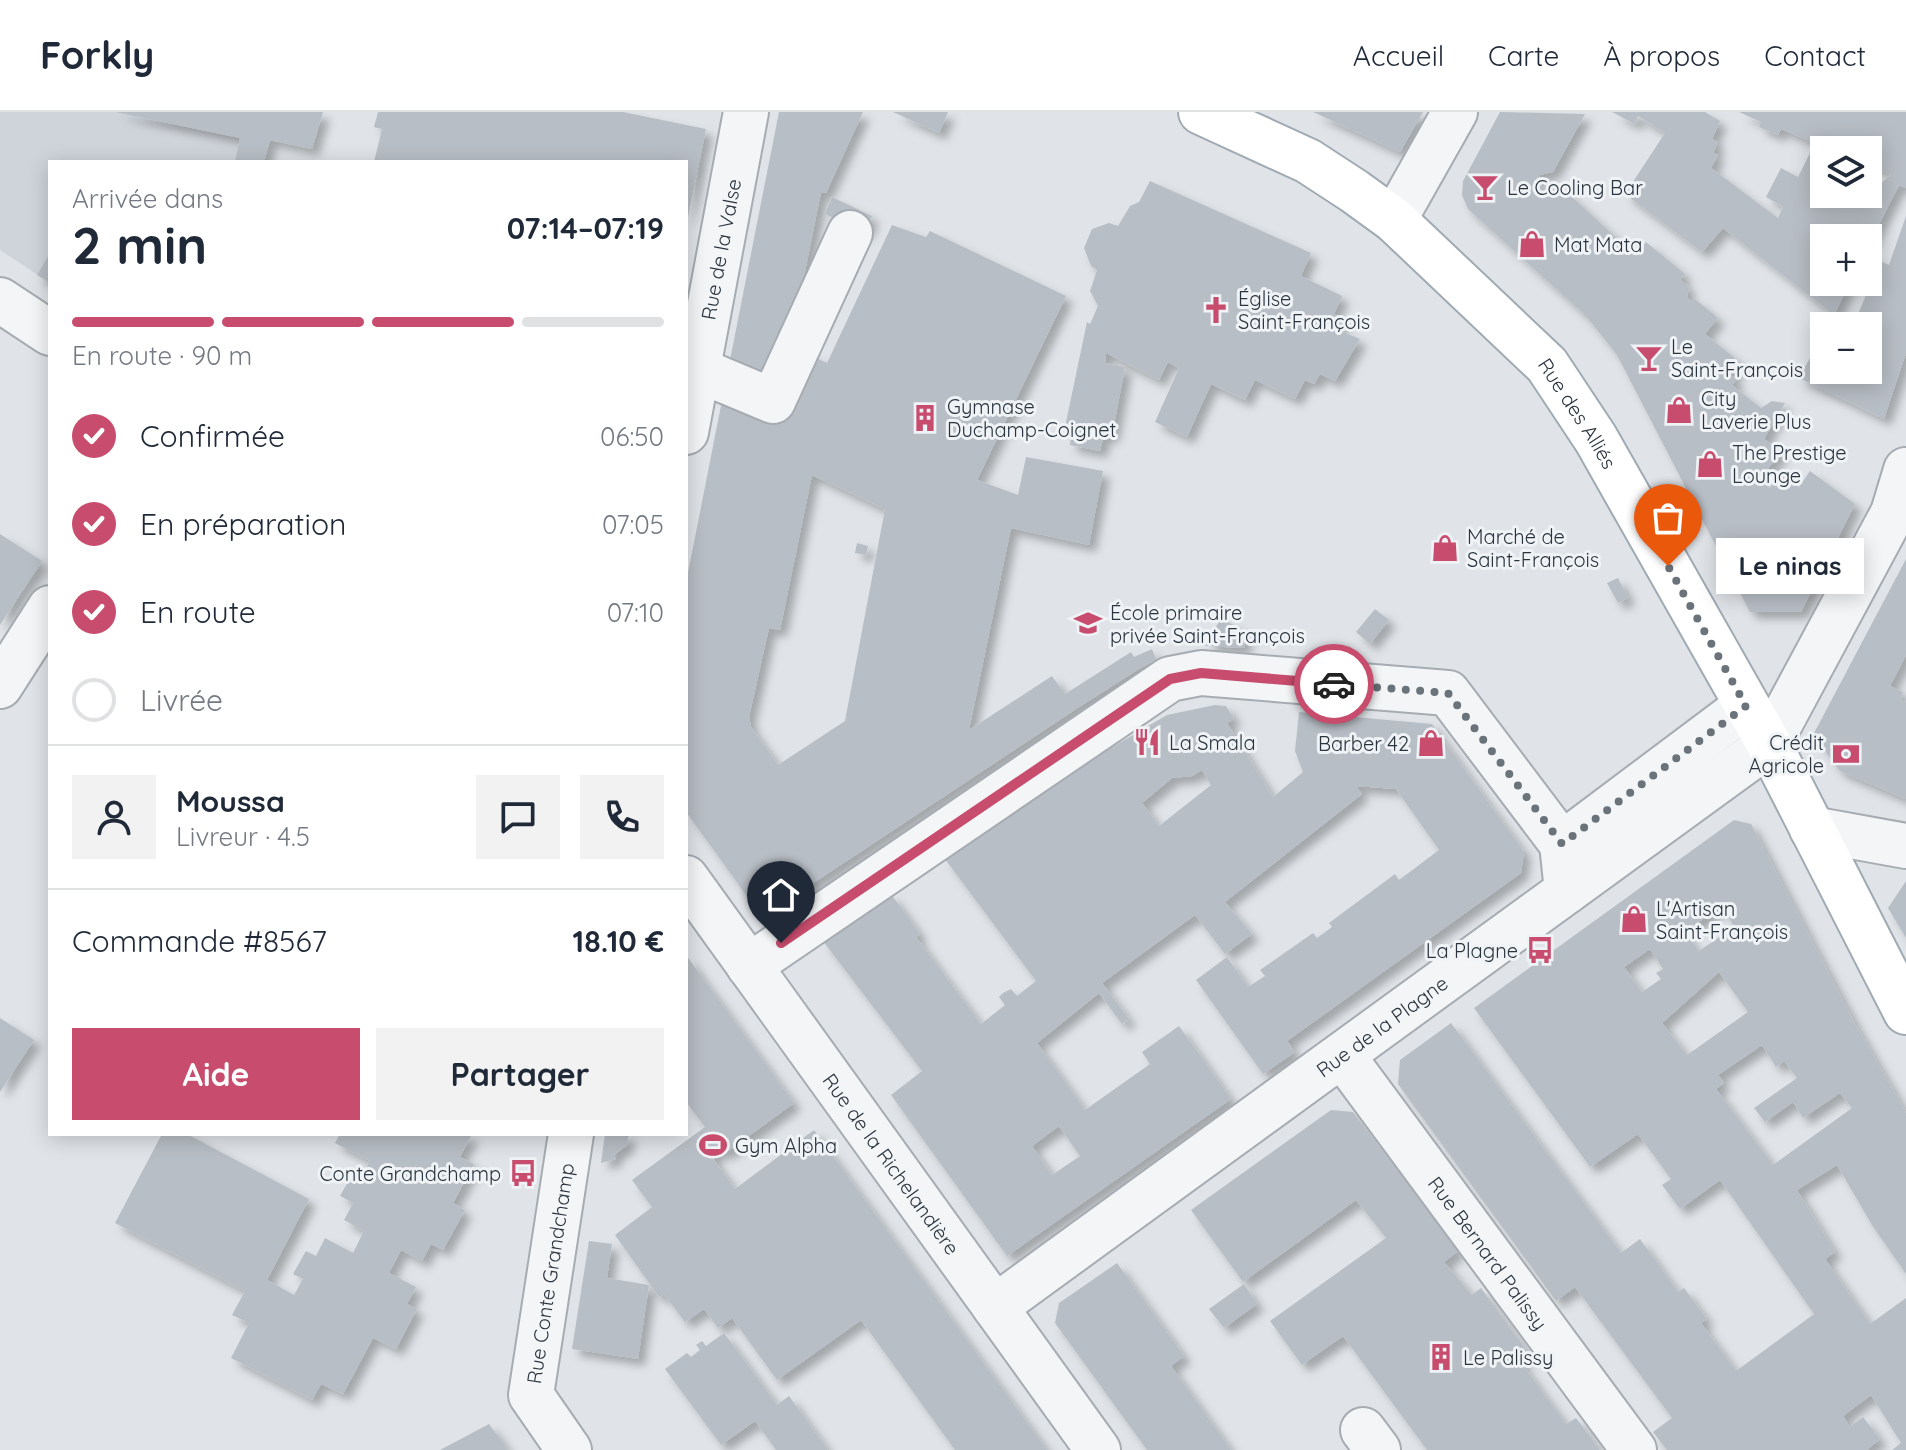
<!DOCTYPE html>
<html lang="fr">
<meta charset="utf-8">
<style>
body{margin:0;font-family:Quicksand,sans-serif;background:#f2f2f3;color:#1f2937;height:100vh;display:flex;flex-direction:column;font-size:30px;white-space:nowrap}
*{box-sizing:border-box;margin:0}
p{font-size:26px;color:#747a83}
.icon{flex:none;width:44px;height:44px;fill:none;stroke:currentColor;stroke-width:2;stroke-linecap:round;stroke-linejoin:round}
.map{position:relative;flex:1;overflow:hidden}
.side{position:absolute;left:48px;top:48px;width:640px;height:976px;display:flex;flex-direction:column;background:#fff;border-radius:0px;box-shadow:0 4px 20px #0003}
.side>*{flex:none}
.tools{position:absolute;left:1810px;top:24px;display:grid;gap:16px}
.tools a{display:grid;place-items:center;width:72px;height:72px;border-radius:0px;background:#fff;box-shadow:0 4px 20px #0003;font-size:40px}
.pin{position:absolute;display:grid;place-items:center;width:68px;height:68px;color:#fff;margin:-82px -34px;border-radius:50% 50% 50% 0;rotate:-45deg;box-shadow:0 0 8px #0007}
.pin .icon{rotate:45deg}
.courier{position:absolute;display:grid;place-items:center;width:80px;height:80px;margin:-40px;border:6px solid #c74c6d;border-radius:50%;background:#fff;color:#222;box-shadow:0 2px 10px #0007}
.bubble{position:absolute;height:56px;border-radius:0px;background:#fff;box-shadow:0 4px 20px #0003;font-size:26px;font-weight:700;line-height:56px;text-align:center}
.head em{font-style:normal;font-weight:700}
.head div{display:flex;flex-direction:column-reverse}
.head{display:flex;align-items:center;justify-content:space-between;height:136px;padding:0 24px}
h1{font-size:52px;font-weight:700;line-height:60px}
.bar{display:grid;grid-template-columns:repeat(4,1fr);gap:12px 8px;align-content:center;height:96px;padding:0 24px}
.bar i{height:10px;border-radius:6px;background:#e0e1e3}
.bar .on{background:#c74c6d}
.bar p{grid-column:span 4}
.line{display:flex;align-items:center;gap:20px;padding:0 24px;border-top:2px solid #e0e1e3}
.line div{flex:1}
.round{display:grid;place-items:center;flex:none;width:84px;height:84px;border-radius:0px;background:#f2f2f3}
ol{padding:0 24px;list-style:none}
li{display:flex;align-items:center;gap:24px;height:88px}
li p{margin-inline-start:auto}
li .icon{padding:8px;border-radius:50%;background:#c74c6d;color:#fff;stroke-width:4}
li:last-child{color:#747a83}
li i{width:44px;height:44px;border:4px solid #e0e1e3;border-radius:50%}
.button{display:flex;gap:16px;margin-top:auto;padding:16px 24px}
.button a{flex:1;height:92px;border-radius:0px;background:#c74c6d;color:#fff;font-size:32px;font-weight:700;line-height:92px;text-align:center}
.button a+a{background:#f2f2f3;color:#1f2937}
header{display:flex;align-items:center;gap:48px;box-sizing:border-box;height:112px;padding:0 40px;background:#fff;border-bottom:2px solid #e0e1e3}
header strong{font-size:38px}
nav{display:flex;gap:44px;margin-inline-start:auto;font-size:28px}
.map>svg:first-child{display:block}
</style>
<header>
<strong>Forkly</strong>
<nav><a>Accueil</a><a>Carte</a><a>À propos</a><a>Contact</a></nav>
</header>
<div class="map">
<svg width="1906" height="1338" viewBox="0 0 1906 1338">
<defs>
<filter id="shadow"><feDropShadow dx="7" dy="7" stdDeviation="4" flood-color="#0004"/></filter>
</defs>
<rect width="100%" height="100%" fill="#e0e4e8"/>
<polygon fill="#cfd4da" points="0,0 275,0 264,50 50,50 50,171 0,138"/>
<g fill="#b8bec5" fill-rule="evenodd" filter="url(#shadow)">
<polygon points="115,0 323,0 312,37 270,28 264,50 235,50 240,26"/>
<polygon points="378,0 623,0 706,17 687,110 686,50 374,50 382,17 374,15"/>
<path d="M 779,0 L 863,0 L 826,81 L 821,80 L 790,234 L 827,251 L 892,113 L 926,125 L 930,119 L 1066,184 L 977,368 L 1018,383 L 1026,345 L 1103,359 L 1089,433 L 1011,416 L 969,618 L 1052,564 L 1065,582 L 1131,540 L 1134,545 L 1152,537 L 1157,550 L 1148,551 L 1076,597 L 762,805 L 686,700 L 686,471 ZM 812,363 L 885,397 L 845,609 L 778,653 L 751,615 L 749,605 L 769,516 L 780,518 Z"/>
<polygon points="893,0 948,0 939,21"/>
<polygon points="1313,0 1423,0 1400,40"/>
<polygon points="1500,0 1585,2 1553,60 1539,63 1542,75 1559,73 1636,144 1646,130 1685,162 1680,168 1689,175 1687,185 1691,189 1694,186 1718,206 1705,222 1741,251 1731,263 1737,268 1732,273 1761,296 1772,289 1785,291 1764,327 1782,340 1758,368 1770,376 1779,362 1799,375 1810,359 1855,392 1801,500 1750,500 1617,243 1586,204 1468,97 1462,83 1463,69"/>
<path d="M 1612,0 L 1705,0 L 1720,9 L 1712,27 L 1718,30 L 1713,41 L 1718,43 L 1711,56 L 1778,106 L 1783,95 L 1766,85 L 1781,56 L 1798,65 L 1815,31 L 1781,17 L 1778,23 L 1759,15 L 1761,10 L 1739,0 L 1906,0 L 1906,76 L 1899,73 L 1868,134 L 1868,126 L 1824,126 L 1824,170 L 1850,170 L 1834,203 L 1723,116 L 1702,140 L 1625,82 L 1665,21 L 1638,4 L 1635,12 ZM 1826,30 L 1842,38 L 1868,38 L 1868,51 L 1891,63 L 1875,76 L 1868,73 L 1868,82 L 1824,82 L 1824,66 L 1811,59 Z"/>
<polygon points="1150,69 1311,141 1301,164 1342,184 1334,202 1343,206 1338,218 1360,227 1335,269 1320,262 1314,272 1305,268 1295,287 1255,268 1245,288 1211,272 1187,325 1155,310 1179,256 1168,250 1159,268 1106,241 1105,251 1125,255 1112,324 1104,323 1100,339 1070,333 1072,316 1065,315 1087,210 1090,212 1098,194 1090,179 1097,158 1091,154 1084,136 1092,117 1109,111 1118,114 1130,94 1139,90"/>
<polygon points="832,85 872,104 865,121 825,102"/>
<polygon points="1906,104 1906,241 1884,307 1799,266 1811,244 1824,250 1824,258 1868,258 1868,214 1859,214 1863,202 1859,200 1876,158 1868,155 1868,144 1889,153"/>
<polygon points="50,141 50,171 37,163"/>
<polygon points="0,422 42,449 0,513"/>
<polygon points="857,431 868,434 866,443 855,441"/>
<polygon points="1906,447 1906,543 1890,574 1903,580 1900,588 1906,590 1906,687 1840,659 1813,623"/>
<polygon points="1618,466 1628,486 1618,491 1607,471"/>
<polygon points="1375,497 1389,508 1370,532 1356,520"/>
<polygon points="1221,506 1246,520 1244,536 1205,534"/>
<path d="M 1215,593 L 1226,594 L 1234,607 L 1227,611 L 1273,685 L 1303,660 L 1295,639 L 1299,600 L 1432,612 L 1524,740 L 1521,761 L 1287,929 L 1295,940 L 1263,962 L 1196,868 L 1227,845 L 1248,875 L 1265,864 L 1260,858 L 1313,821 L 1317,826 L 1332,815 L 1329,811 L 1395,762 L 1399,768 L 1439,738 L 1396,677 L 1356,674 L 1362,682 L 1225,790 L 1252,822 L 1225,842 L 1195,803 L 1102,871 L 1129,907 L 1122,912 L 1099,881 L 1037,931 L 1085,998 L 1150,952 L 1142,940 L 1179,914 L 1231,987 L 1007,1144 L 891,983 L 922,959 L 823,829 L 891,782 L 920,822 L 916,825 L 981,912 L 1005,893 L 999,885 L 1003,881 L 1011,877 L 1017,884 L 1036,869 L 945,747 L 1109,637 L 1167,603 ZM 1202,658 L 1211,673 L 1159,714 L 1142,691 L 1172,666 L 1192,664 ZM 1059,1014 L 1080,1044 L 1052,1063 L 1032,1034 Z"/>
<path d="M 1734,708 L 1751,712 L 1855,912 L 1906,1001 L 1906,1162 L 1872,1113 L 1837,1053 L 1797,1078 L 1835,1140 L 1825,1147 L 1870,1212 L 1906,1186 L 1906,1338 L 1892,1338 L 1901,1331 L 1871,1283 L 1843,1304 L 1850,1315 L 1863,1305 L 1880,1327 L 1867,1338 L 1667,1338 L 1653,1320 L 1672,1306 L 1575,1175 L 1556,1189 L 1398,972 L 1400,948 L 1451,911 L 1621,1141 L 1640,1127 L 1678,1180 L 1684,1176 L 1707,1207 L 1701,1211 L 1736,1259 L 1814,1202 L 1720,1068 L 1680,1097 L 1662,1073 L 1671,1067 L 1638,1022 L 1590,1055 L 1474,896 ZM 1722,794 L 1739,823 L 1733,828 L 1728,819 L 1699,839 L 1684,820 ZM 1650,837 L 1663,857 L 1656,861 L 1661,867 L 1642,880 L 1624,855 ZM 1719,860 L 1748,900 L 1687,943 L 1662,911 ZM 1762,933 L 1776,955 L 1784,949 L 1797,966 L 1754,996 L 1765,1010 L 1793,990 L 1803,1006 L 1840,981 L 1852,996 L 1773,1053 L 1716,977 L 1724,971 L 1718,963 Z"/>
<polygon points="1906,769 1906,826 1888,796"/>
<polygon points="686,843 794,991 724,1042 721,1038 712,1045 735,1077 814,1018 1047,1338 955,1338 861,1208 777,1268 732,1206 718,1216 704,1197 685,1210 664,1182 659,1185 615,1123 652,1095 632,1068 705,1015 686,990"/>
<polygon points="0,906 34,928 0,980"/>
<polygon points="1331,998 1353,1000 1459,1138 1444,1150 1472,1183 1481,1176 1529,1242 1520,1249 1540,1277 1566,1312 1576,1306 1600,1338 1427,1338 1343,1224 1302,1253 1270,1209 1386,1126 1356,1088 1243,1170 1191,1098"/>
<polygon points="162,1022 187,1022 309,1087 267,1168 294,1183 303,1167 293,1162 306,1139 316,1144 325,1126 353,1141 364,1119 344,1108 353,1091 340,1084 353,1061 361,1065 370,1049 335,1031 340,1022 472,1022 460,1045 474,1052 453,1091 465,1098 443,1138 431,1132 422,1149 401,1138 389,1161 416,1175 407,1192 417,1197 396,1237 373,1226 343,1282 321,1272 312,1288 231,1246 249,1211 232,1203 245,1179 115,1111"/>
<polygon points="605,1022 629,1022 627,1033 614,1043 616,1047 601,1051"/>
<polygon points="589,1129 612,1132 607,1166 649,1173 638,1247 572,1237"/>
<polygon points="1117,1151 1184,1244 1171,1254 1231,1338 1147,1338 1055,1211 1059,1191"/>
<polygon points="1244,1172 1257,1192 1224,1216 1209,1197"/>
<polygon points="724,1221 777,1293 789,1284 828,1338 776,1338 755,1309 721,1333 665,1257 687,1241 691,1245 700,1238 696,1233 702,1229 706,1234"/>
<polygon points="489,1312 508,1338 440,1338"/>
</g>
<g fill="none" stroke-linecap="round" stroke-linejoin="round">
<g stroke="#a6acb2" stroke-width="48">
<g id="minor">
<polyline points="1394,108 1455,0"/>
<polyline points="0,188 50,221"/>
<polyline points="699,258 773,289 850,121"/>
<path id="s1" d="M 686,320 L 746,0"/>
<polyline points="0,574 50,496"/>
<polyline points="1812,717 1906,734"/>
<polyline points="1562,732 1746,594"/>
<path id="s2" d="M 686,766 L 1098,1338"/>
<polyline points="749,854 1170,567 1201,561 1448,581 1562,732 1567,779"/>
<path id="s3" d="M 1342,943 L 1634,1338"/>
<path id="s4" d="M 995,1195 L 1769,632 L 1893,401 L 1906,358"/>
<polyline points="1363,1318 1378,1338"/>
<path id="s5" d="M 569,1338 L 531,1283 L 571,1022"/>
</g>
</g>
<g stroke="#a0aab3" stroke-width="48">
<g id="major">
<path id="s6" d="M 1201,0 L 1308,49 L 1354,79 L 1394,108 L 1547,253 L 1596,327 L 1769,632 L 1906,900"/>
</g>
</g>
<use href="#minor" stroke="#f3f5f7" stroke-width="44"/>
<use href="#major" stroke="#fff" stroke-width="44"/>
</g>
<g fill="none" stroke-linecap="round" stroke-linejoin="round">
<polyline stroke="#6a727a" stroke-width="8" stroke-dasharray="0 14.4" points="1334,572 1448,581 1562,732 1746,594 1668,454"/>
<polyline stroke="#c74c6d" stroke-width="10" points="781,831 1170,567 1201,561 1334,572"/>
</g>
<defs>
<g id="bar-bare" transform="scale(2.16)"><path d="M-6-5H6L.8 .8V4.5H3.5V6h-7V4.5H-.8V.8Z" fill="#c74c6d" stroke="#f0f3f6" stroke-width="2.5" paint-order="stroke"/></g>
<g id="shop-bare" transform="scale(2.16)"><path d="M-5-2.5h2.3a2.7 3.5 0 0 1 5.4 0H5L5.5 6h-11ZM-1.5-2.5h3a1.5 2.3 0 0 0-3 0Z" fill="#c74c6d" stroke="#f0f3f6" stroke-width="2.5" paint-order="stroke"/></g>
<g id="church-bare" transform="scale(2.16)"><path d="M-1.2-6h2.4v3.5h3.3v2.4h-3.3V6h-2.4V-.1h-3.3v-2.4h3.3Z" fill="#c74c6d" stroke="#f0f3f6" stroke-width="2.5" paint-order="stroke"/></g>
<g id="building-bare" transform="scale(2.16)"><path d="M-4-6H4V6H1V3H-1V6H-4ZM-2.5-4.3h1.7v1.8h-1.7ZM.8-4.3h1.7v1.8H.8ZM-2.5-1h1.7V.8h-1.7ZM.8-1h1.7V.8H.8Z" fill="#c74c6d" stroke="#f0f3f6" stroke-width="2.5" paint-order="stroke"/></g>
<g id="school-bare" transform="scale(2.16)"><path d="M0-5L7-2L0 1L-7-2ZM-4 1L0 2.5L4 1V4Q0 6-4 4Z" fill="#c74c6d" stroke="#f0f3f6" stroke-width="2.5" paint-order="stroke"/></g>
<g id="restaurant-bare" transform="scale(2.16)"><path d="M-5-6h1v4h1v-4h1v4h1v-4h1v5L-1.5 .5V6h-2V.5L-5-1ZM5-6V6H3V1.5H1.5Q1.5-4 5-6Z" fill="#c74c6d" stroke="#f0f3f6" stroke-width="2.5" paint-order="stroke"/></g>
<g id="bank-bare" transform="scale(2.16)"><path d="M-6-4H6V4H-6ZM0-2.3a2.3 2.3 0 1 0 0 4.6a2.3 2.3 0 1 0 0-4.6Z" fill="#c74c6d" stroke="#f0f3f6" stroke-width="2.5" paint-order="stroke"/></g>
<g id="bus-bare" transform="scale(2.16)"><path d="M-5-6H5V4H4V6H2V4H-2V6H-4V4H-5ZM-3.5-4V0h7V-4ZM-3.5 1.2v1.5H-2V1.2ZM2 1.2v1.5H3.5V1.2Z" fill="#c74c6d" stroke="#f0f3f6" stroke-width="2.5" paint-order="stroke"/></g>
<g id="stadium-bare" transform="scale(2.16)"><path d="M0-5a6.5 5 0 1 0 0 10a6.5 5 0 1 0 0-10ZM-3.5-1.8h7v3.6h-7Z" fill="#c74c6d" stroke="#f0f3f6" stroke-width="2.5" paint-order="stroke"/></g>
</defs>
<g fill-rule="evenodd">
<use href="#bar-bare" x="1485" y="75"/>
<use href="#shop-bare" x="1532" y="132"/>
<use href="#church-bare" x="1216" y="198"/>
<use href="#bar-bare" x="1649" y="246"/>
<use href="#shop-bare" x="1679" y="298"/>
<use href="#building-bare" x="925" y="306"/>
<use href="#shop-bare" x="1710" y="352"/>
<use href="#shop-bare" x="1445" y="436"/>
<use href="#school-bare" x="1088" y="511"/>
<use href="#restaurant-bare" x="1147" y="630"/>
<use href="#shop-bare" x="1431" y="631"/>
<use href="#bank-bare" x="1846" y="642"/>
<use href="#shop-bare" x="1634" y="807"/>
<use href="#bus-bare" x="1540" y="838"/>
<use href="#stadium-bare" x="713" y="1033"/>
<use href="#bus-bare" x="523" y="1061"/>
<use href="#building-bare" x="1441" y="1245"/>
</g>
<g text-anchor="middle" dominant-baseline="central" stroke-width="6" stroke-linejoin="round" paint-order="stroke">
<g font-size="20" fill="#2a343f" stroke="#f0f3f6" text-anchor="start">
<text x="1507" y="75">Le Cooling Bar</text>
<text x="1554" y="132">Mat Mata</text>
<text x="1238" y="186">Église<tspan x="1238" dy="23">Saint-François</tspan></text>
<text x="1671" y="234">Le<tspan x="1671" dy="23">Saint-François</tspan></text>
<text x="1701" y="286">City<tspan x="1701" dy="23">Laverie Plus</tspan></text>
<text x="947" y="294">Gymnase<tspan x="947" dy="23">Duchamp-Coignet</tspan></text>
<text x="1732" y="340">The Prestige<tspan x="1732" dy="23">Lounge</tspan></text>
<text x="1467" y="424">Marché de<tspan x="1467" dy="23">Saint-François</tspan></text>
<text x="1110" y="500">École primaire<tspan x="1110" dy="23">privée Saint-François</tspan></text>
<text x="1169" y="630">La Smala</text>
<text x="1824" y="630" text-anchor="end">Crédit<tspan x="1824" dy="23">Agricole</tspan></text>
<text x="1409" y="631" text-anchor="end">Barber 42</text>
<text x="1656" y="796">L'Artisan<tspan x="1656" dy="23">Saint-François</tspan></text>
<text x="1518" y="838" text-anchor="end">La Plagne</text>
<text x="735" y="1033">Gym Alpha</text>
<text x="501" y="1061" text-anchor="end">Conte Grandchamp</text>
<text x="1463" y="1245">Le Palissy</text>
</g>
<g font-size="20" fill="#2a343f" stroke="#f0f3f6">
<text stroke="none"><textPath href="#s1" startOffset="186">Rue de la Valse</textPath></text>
<text stroke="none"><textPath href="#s6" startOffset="490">Rue des Alliés</textPath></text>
<text stroke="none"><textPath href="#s4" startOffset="478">Rue de la Plagne</textPath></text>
<text stroke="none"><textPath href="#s2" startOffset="352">Rue de la Richelandière</textPath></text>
<text stroke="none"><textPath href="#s3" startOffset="246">Rue Bernard Palissy</textPath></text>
<text stroke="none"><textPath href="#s5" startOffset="190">Rue Conte Grandchamp</textPath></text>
</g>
</g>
</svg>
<div class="tools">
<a><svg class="icon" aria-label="layers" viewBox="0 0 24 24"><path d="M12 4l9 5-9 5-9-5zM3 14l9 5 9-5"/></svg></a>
<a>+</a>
<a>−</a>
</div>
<div class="pin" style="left:1668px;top:454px;background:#ea580c"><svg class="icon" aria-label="bag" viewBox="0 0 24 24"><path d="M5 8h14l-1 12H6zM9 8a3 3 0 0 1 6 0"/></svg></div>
<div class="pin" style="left:781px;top:831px;background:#1f2937"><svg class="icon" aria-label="home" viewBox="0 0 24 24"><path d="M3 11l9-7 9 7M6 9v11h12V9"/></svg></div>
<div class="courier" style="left:1334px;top:572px"><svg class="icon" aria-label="car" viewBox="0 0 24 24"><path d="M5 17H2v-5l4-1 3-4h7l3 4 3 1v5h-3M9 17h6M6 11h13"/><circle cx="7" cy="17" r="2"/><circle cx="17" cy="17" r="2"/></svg></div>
<div class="bubble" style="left:1716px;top:426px;width:148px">Le ninas</div>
<section class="side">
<div class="head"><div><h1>2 min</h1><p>Arrivée dans</p></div><em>07:14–07:19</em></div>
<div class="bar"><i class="on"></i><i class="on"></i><i class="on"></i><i></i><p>En route · 90 m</p></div>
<ol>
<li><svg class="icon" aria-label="check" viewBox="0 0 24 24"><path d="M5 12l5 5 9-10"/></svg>Confirmée<p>06:50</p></li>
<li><svg class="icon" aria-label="check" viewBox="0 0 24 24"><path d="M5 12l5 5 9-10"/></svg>En préparation<p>07:05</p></li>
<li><svg class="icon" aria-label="check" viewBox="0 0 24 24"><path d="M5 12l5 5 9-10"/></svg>En route<p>07:10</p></li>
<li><i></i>Livrée</li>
</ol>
<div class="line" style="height:144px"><a class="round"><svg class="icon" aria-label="person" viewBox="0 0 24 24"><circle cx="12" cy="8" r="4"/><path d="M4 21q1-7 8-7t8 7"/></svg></a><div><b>Moussa</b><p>Livreur · 4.5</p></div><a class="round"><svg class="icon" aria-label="chat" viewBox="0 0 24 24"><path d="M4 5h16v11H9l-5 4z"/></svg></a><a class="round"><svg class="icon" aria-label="phone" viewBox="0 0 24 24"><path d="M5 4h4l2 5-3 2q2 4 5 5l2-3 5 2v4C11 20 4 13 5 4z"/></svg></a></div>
<div class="line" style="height:104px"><div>Commande #8567</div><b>18.10 €</b></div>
<div class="button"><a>Aide</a><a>Partager</a></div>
</section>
</div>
